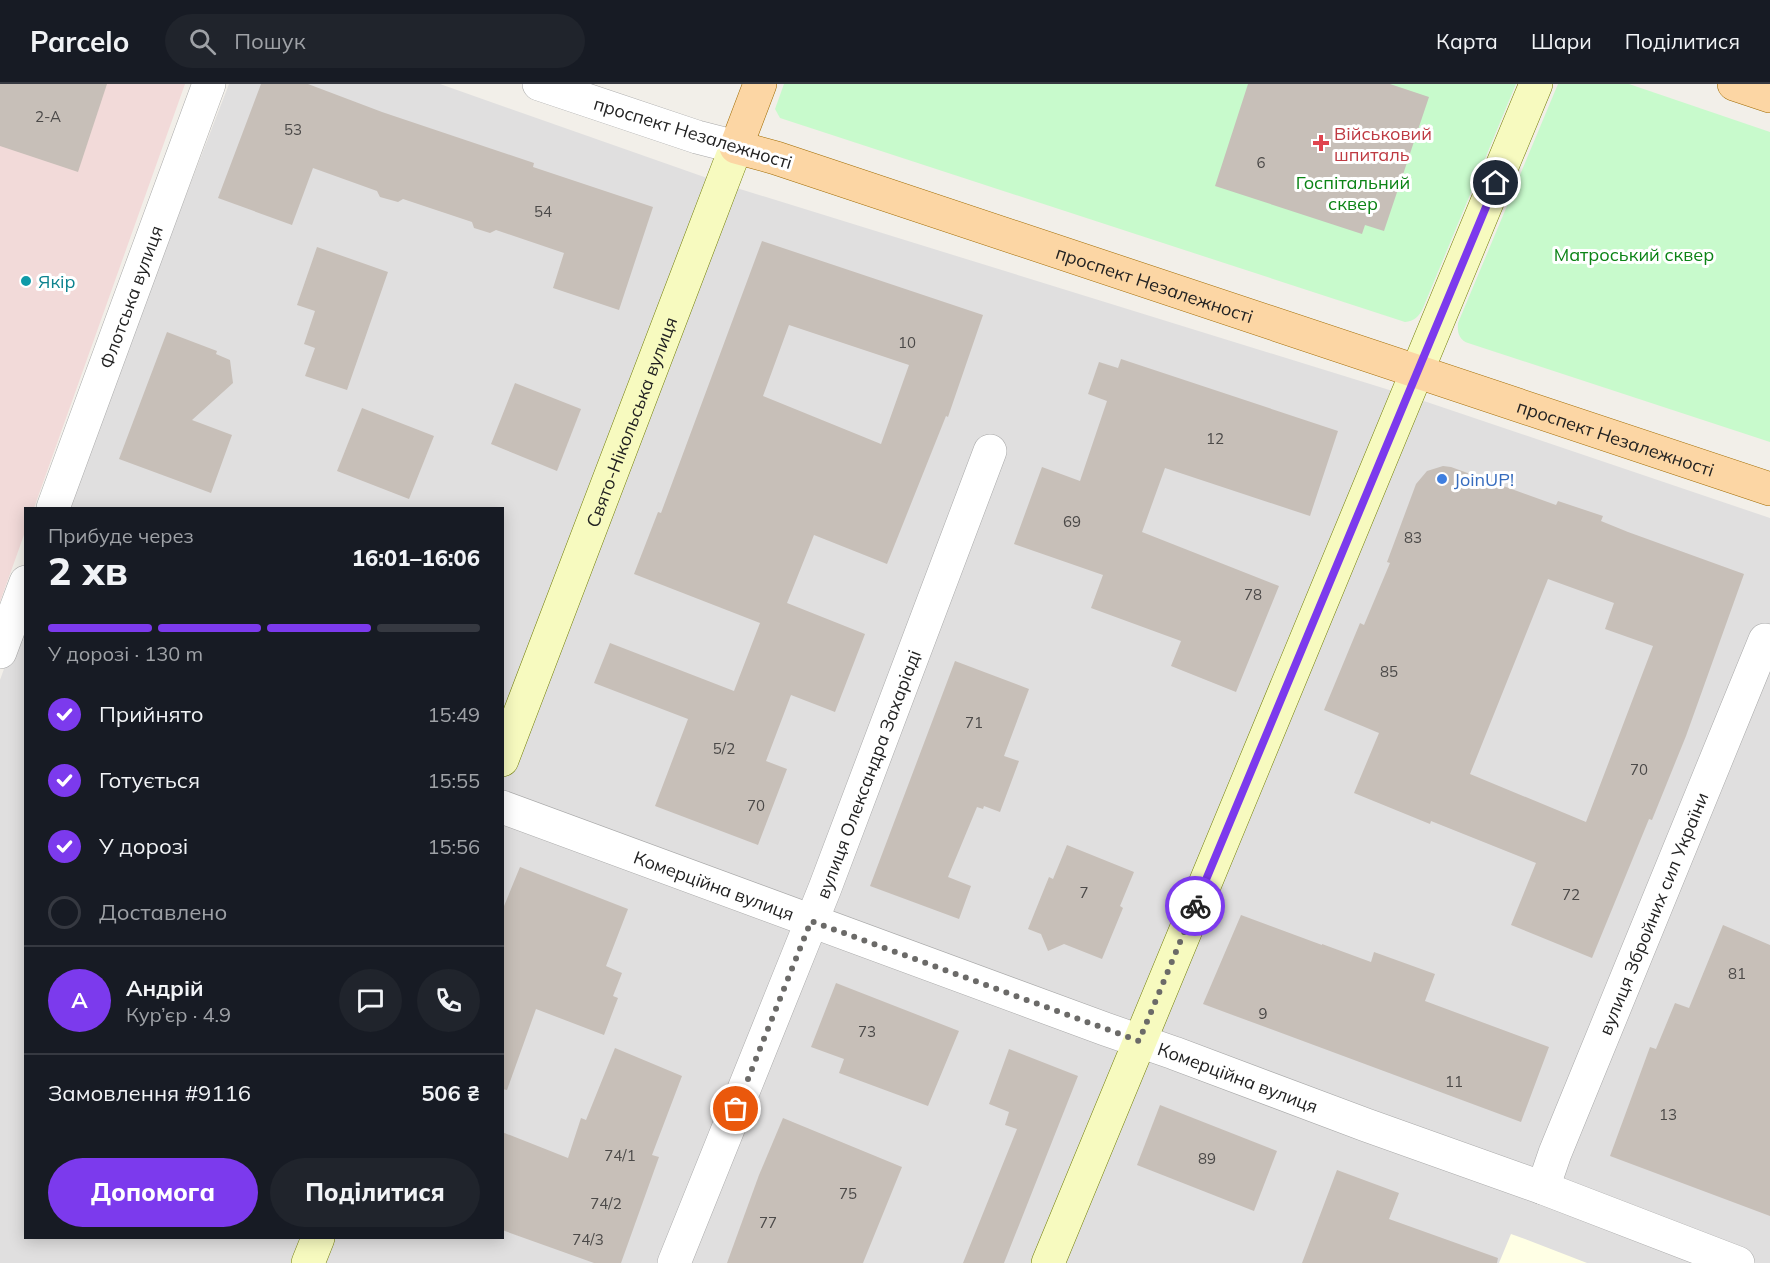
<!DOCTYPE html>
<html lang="uk">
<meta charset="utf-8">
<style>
body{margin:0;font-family:Mulish,sans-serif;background:#20242c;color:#f1f3f6;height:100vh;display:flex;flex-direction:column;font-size:22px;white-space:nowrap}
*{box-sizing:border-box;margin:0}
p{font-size:20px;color:#9ea1a6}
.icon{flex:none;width:33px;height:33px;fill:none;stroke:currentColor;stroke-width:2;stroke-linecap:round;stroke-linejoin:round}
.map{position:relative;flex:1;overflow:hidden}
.drawer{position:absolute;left:24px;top:423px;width:480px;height:732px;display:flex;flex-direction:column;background:#171b24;border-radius:0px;box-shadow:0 3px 15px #0003}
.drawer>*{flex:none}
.pin{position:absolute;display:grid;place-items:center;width:51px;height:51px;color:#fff;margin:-26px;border:3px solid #fff;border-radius:50%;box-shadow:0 2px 6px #0007}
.courier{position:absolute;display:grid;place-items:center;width:60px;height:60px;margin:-30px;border:4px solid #7c3aed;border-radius:50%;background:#fff;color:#222;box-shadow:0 2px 8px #0007}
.head em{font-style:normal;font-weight:800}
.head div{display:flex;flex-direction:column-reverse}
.head{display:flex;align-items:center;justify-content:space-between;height:102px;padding:0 24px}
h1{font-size:39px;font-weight:800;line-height:45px}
.bar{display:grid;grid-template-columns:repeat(4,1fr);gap:9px 6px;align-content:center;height:72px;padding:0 24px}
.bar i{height:8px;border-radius:4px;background:#363941}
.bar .selected{background:#7c3aed}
.bar p{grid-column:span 4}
.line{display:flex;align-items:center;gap:15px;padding:0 24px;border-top:2px solid #363941}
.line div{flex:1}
.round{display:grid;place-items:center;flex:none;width:63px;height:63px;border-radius:32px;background:#20242c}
ol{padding:0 24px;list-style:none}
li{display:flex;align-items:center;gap:18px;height:66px}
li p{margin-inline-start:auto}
li .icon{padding:6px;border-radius:50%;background:#7c3aed;color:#fff;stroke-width:4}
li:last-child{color:#9ea1a6}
li i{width:33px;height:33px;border:3px solid #363941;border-radius:50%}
.action{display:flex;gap:12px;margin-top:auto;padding:12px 24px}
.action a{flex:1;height:69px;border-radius:36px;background:#7c3aed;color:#fff;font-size:24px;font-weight:800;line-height:69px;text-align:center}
.action a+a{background:#20242c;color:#f1f3f6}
header{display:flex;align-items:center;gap:36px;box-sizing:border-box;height:84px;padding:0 30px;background:#171b24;border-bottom:2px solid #363941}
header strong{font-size:28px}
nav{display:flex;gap:33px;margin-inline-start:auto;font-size:21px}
.search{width:420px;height:54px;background:#20242c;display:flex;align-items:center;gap:15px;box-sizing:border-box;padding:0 21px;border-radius:33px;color:#9ea1a6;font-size:22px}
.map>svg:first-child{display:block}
</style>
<header>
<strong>Parcelo</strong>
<div class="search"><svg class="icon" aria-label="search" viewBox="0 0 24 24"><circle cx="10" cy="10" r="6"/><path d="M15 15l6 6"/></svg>Пошук</div>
<nav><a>Карта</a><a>Шари</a><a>Поділитися</a></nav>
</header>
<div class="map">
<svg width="1770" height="1179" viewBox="0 0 1770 1179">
<rect width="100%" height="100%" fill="#f2efe9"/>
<polygon fill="#e0dfdf" points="229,0 440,0 727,101 1412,313 1770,434 1770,1179 0,1179 0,596 25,527 26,1154 502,1154 502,424 65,424"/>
<polygon fill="#f2dad9" points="0,0 185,0 34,424 26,424 25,448 0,518"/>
<polygon fill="#ffffe5" points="1511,1150 1525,1155 1587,1179 1499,1179"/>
<g fill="#c8facc">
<path d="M 784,0 L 1516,0 L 1423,224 C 1419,233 1414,237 1405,238 L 780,34 L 775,25 Z"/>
<path d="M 1558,0 L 1629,0 L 1770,48 L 1770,358 L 1468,259 C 1459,256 1457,248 1458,239 Z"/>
</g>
<g fill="#c7bfb8" fill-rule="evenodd">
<polygon points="0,0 107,0 78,88 0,62"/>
<polygon points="261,0 308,0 382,28 534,79 533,83 653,123 619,226 553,204 564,169 496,146 490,149 474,144 472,138 403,115 398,118 380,113 377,107 313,84 292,141 218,114"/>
<polygon points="1248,0 1390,0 1429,13 1384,147 1365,141 1362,150 1215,102"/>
<path d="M 762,157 L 983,231 L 948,333 L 946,332 L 887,480 L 814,451 L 787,519 L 865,550 L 835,628 L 791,611 L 766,677 L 787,685 L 758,761 L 655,722 L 688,635 L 594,599 L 610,559 L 734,607 L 760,539 L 634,490 L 658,428 L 661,429 ZM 789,241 L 909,281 L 881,360 L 763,312 Z"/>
<polygon points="317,163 388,188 347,306 305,292 315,264 304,260 315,227 297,221"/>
<polygon points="167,248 217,267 216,270 230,276 233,299 192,336 232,351 211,409 119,375"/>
<polygon points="1121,275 1338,347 1310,432 1165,384 1142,448 1279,502 1236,608 1171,582 1181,557 1091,524 1103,491 1014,460 1042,383 1080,397 1107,317 1088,310 1099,278 1118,284"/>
<polygon points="515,299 581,325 557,387 491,360"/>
<polygon points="362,324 434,352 409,415 337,387"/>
<path d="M 1443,382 L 1451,383 L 1556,421 L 1558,417 L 1603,432 L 1601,437 L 1628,448 L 1744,490 L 1686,652 L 1652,736 L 1649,735 L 1592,874 L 1511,841 L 1536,779 L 1431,737 L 1430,740 L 1354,709 L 1379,649 L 1324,626 L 1360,539 L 1364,541 L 1390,479 L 1387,478 L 1416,400 L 1427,387 ZM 1548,495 L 1614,519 L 1605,545 L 1653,562 L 1586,738 L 1470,690 Z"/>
<polygon points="955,577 1029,605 1004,672 1019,677 1000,728 984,722 983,725 977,723 948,793 971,802 959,835 870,802"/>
<polygon points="1067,761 1134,788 1120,822 1123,824 1102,875 1064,860 1048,867 1041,850 1028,845 1049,793 1053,795"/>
<polygon points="520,783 628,825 606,882 622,889 613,912 618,914 604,951 536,925 507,1006 502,1005 502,827"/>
<polygon points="1241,831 1322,861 1322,860 1371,878 1374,868 1435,890 1425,917 1549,963 1521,1038 1203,920"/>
<polygon points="1723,841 1770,861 1770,1132 1610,1072 1650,963 1656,965 1675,919 1689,924"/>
<polygon points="836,899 959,947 928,1022 839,989 844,975 811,963"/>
<polygon points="615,964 682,992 652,1071 659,1073 621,1179 594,1179 502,1146 502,1048 568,1074 581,1034 586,1036"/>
<polygon points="1009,965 1078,992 1004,1179 963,1179 1017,1045 1005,1041 1009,1028 989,1020"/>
<polygon points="1160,1021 1277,1067 1254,1127 1137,1081"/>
<polygon points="783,1034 902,1083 863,1179 727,1179 759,1091"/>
<polygon points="1337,1086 1399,1109 1389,1135 1498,1174 1497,1179 1302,1179"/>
</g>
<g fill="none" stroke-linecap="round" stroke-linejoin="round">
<g stroke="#a9a9a9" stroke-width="34">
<g id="street">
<polyline points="539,0 697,53 736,63"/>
<path id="s1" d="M 53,424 L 209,0"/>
<polyline points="0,568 26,498"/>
<path id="s2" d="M 502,723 L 1105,945 L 1174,969 L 1366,1041 L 1543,1104 L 1738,1179"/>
<path id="s3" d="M 1543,1104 L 1555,1069 L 1765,556"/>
<path id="s4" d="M 674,1179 L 825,804 L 990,367"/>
</g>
</g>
<g stroke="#707d05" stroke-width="34">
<g id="secondary">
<path id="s5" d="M 502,676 L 736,63"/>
<polyline points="308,1179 318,1154"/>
<polyline points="1048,1179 1536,0"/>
</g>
</g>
<g stroke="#a06b00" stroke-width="34">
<g id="primary">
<path id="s6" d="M 760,0 L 736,63 L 776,74 L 1770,405"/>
<polyline points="1734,0 1770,12"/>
</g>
</g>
<use href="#street" stroke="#fff" stroke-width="33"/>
<use href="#secondary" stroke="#f7fabf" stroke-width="33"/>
<use href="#primary" stroke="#fcd6a4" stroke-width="33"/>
</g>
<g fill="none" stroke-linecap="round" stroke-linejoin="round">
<polyline stroke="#6b6a68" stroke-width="6" stroke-dasharray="0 10.8" points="736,1025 811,837 1139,957 1195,822"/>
<polyline stroke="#7c3aed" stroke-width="8" points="1195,822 1496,99"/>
</g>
<path fill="#e0444e" stroke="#fff" stroke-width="2" d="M1318 50h6v6h6v6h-6v6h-6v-6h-6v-6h6z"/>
<circle fill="#0f9aa8" stroke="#fff" stroke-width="2" cx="26" cy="197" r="6"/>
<circle fill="#3f7fe0" stroke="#fff" stroke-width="2" cx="1442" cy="395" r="6"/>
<g text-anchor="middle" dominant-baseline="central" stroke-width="6" stroke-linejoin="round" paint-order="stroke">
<g font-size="15" fill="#4b4948">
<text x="48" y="32">2-А</text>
<text x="293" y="45">53</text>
<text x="1261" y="78">6</text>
<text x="543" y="127">54</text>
<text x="907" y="258">10</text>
<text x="1215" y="354">12</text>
<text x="1072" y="437">69</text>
<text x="1413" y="453">83</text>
<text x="1253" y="510">78</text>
<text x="1389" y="587">85</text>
<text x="974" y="638">71</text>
<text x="724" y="664">5/2</text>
<text x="1639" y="685">70</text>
<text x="756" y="721">70</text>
<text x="1084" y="808">7</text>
<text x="1571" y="810">72</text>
<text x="1737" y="889">81</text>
<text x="1263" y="929">9</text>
<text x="867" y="947">73</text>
<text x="1454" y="997">11</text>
<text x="1668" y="1030">13</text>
<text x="620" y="1071">74/1</text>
<text x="1207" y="1074">89</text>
<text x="848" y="1109">75</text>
<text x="606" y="1119">74/2</text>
<text x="768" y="1138">77</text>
<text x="588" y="1155">74/3</text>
</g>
<g font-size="18" fill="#222" stroke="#fff">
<text transform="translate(693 49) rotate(17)">проспект Незалежності</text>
<text stroke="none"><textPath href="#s6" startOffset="508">проспект Незалежності</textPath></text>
<text stroke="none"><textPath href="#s1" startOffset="225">Флотська вулиця</textPath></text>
<text stroke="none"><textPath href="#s5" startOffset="362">Свято-Нікольська вулиця</textPath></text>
<text stroke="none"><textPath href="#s6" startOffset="994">проспект Незалежності</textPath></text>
<text stroke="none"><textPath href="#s4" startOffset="526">вулиця Олександра Захаріаді</textPath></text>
<text stroke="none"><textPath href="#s2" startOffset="226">Комерційна вулиця</textPath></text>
<text stroke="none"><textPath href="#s3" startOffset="296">вулиця Збройних сил України</textPath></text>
<text stroke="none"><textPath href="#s2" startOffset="784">Комерційна вулиця</textPath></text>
</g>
<g font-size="18" fill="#be3a42" stroke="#fff" text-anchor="start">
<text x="1334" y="49">Військовий<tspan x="1334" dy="21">шпиталь</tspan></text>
</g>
<g font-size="18" fill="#0c8416" stroke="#fff">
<text x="1353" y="98">Госпітальний<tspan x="1353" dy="21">сквер</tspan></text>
<text x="1634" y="170">Матроський сквер</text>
</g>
<g font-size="18" fill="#0d838f" stroke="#fff" text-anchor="start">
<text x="38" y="197">Якір</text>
</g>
<g font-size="18" fill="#366cbe" stroke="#fff" text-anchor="start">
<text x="1454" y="395">JoinUP!</text>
</g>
</g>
</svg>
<div class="pin" style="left:736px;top:1025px;background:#ea580c"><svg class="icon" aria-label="bag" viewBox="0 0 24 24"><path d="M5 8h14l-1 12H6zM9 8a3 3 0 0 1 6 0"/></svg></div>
<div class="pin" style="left:1496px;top:99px;background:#1f2937"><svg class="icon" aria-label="home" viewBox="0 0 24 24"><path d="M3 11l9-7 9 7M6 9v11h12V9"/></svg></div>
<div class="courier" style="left:1195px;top:822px"><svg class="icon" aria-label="bike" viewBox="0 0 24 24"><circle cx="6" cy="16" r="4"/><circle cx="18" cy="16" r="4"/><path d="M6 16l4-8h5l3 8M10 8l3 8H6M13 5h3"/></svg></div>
<section class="drawer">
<div class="head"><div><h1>2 хв</h1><p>Прибуде через</p></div><em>16:01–16:06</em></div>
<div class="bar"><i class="selected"></i><i class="selected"></i><i class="selected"></i><i></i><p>У дорозі · 130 m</p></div>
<ol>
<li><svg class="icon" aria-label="check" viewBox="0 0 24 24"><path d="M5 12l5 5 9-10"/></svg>Прийнято<p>15:49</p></li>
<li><svg class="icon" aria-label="check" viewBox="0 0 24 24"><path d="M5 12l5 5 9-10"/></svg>Готується<p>15:55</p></li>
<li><svg class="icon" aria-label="check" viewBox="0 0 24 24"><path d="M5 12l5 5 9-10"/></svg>У дорозі<p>15:56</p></li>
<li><i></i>Доставлено</li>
</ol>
<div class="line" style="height:108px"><b class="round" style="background:#7c3aed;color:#fff">А</b><div><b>Андрій</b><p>Кур’єр · 4.9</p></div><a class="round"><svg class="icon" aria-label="chat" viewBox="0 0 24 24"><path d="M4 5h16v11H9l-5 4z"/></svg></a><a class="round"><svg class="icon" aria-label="phone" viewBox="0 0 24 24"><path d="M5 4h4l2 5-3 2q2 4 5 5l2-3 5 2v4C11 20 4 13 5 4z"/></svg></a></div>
<div class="line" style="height:78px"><div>Замовлення #9116</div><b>506 ₴</b></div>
<div class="action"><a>Допомога</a><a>Поділитися</a></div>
</section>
</div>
